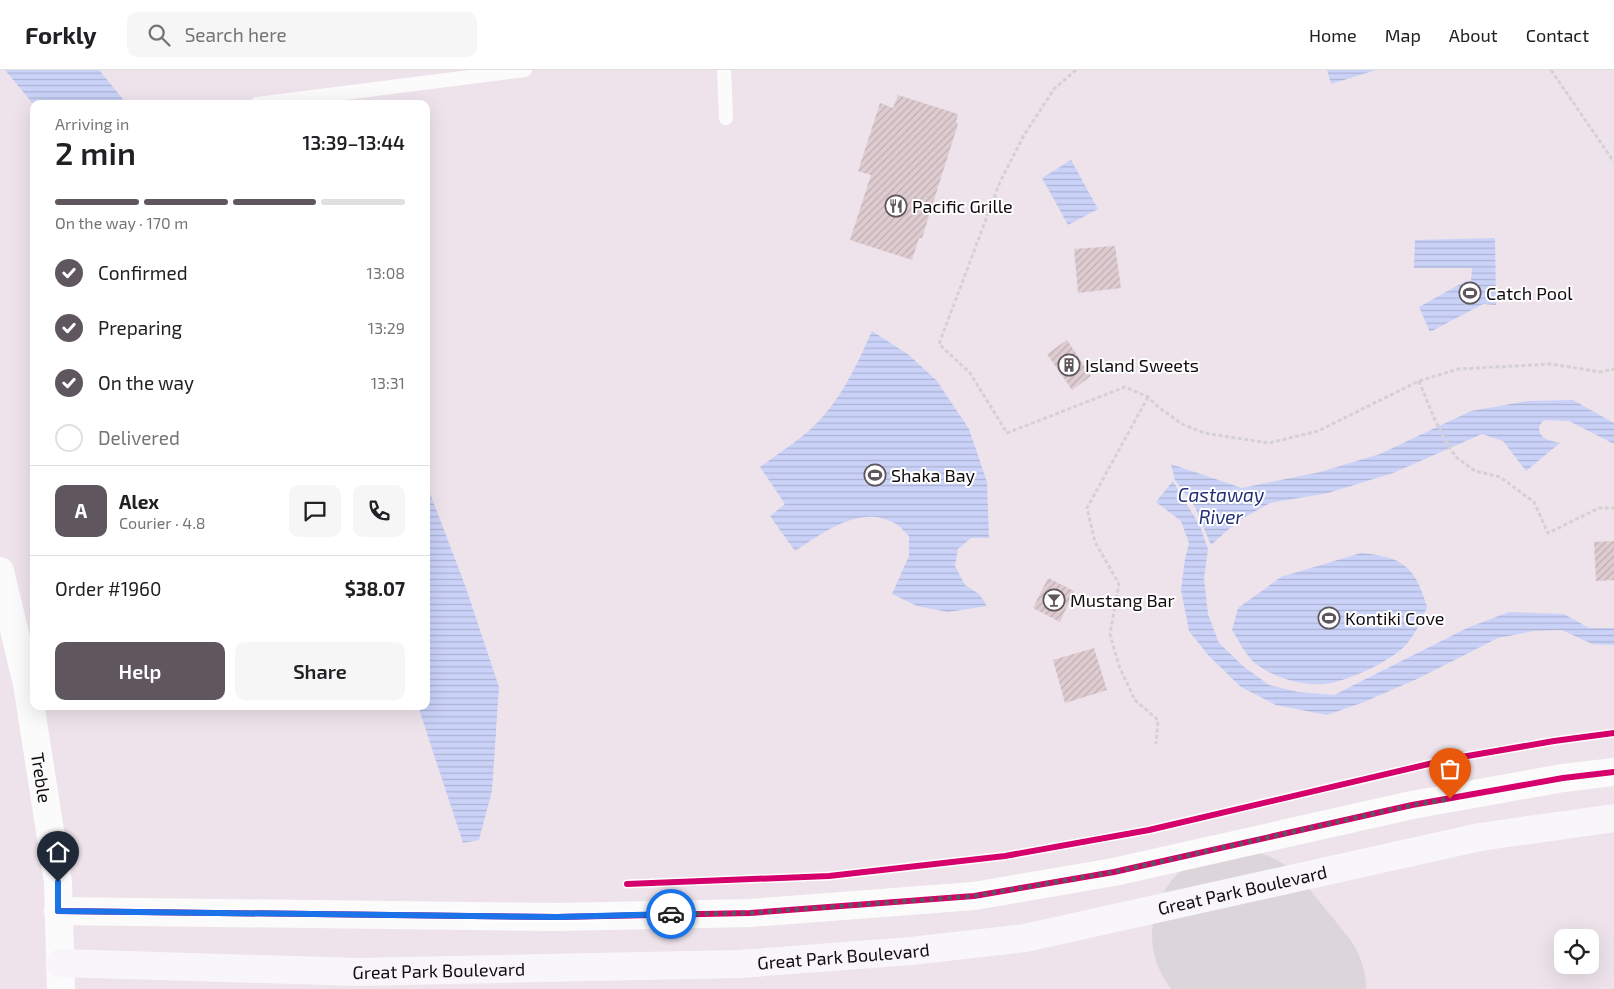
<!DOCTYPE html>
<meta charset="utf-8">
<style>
body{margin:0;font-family:"Exo 2",sans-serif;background:#f6f6f6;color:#202124;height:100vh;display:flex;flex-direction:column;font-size:19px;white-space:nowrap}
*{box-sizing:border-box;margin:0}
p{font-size:16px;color:#757577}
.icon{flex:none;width:28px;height:28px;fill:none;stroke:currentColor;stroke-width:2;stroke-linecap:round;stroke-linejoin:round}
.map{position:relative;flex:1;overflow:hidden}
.sheet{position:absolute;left:30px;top:30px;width:400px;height:610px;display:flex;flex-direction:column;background:#fff;border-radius:10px;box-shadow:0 5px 20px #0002}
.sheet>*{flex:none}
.controls{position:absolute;left:1554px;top:859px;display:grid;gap:10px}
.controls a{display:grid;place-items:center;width:45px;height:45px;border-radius:10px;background:#fff;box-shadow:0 5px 20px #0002;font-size:25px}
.pin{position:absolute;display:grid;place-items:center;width:42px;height:42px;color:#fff;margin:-51px -21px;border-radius:50% 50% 50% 0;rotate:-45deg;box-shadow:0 0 5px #0007}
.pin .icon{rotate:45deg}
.courier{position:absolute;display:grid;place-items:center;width:50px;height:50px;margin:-25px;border:4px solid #1a73e8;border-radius:50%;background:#fff;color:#222;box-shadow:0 1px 6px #0007}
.overview em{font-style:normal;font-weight:600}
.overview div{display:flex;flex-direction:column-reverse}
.overview{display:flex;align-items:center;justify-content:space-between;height:85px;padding:0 25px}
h1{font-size:32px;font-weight:600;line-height:38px}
.bar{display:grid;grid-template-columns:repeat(4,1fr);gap:8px 5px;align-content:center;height:60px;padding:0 25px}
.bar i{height:6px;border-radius:4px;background:#e0e0e0}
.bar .selected{background:#5f575d}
.bar p{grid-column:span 4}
.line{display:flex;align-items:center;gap:12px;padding:0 25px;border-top:1px solid #e0e0e0}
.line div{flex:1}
.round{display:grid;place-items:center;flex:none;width:52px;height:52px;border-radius:10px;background:#f6f6f6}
ol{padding:0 25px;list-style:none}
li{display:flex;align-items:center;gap:15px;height:55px}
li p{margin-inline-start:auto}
li .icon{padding:5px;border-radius:50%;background:#5f575d;color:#fff;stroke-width:4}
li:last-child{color:#757577}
li i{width:28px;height:28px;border:2px solid #e0e0e0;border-radius:50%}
.cta{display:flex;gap:10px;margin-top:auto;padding:10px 25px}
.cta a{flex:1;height:58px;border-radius:10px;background:#5f575d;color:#fff;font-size:20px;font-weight:600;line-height:58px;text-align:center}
.cta a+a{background:#f6f6f6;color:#202124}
header{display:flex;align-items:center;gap:30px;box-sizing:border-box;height:70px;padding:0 25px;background:#fff;border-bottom:1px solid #e0e0e0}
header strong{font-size:24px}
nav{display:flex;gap:28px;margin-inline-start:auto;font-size:18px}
.search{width:350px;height:45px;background:#f6f6f6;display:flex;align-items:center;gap:12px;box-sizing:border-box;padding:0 18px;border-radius:10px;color:#757577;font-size:19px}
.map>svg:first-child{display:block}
</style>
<header>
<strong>Forkly</strong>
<div class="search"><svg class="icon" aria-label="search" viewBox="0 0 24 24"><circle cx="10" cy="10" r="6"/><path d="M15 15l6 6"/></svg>Search here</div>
<nav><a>Home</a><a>Map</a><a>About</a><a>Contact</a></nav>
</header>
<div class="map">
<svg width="1614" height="919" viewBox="0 0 1614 919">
<defs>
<pattern id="water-rules" width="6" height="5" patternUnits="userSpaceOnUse" patternTransform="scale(1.25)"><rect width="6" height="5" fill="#cad2f8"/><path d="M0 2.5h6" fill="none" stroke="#acb3d4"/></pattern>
<pattern id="building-hatch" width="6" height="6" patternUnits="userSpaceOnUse" patternTransform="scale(1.25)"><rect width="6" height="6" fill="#dfccd1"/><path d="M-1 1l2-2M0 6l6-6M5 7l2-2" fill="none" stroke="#beaeb2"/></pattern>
</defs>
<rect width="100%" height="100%" fill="#eee3eb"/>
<g fill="url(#water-rules)">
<polygon points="5,0 99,0 127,34 34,35"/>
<polygon points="1327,0 1376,0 1331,14"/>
<polygon points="1071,90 1098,139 1068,155 1042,108"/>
<polygon points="1495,168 1496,235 1483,234 1430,262 1419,237 1464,212 1471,211 1472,198 1414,198 1415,170"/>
<path d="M 872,261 L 909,285 L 937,311 L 969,359 L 987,412 L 989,468 L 971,468 L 958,479 L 955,496 L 965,515 L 979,524 L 987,536 L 948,542 L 917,536 L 892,524 L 909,486 L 909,466 C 904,462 900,455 894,453 C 860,434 823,463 795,481 L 770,446 L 785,434 L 760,397 C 782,381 808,365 825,344 C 846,319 859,290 872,261 Z"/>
<path d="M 1573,330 L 1614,353 L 1614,374 L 1569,351 L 1544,350 L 1539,356 C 1539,370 1549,370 1560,373 L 1526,401 L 1503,371 L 1482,364 L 1393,403 L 1328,423 L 1270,433 L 1238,451 L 1211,475 L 1195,437 L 1175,410 L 1171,394 L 1242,418 L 1320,402 L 1380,384 L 1471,341 L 1527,331 Z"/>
<polygon points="1173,411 1200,456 1208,479 1204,508 1208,544 1219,573 1243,596 1269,615 1298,622 1334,625 1467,558 1509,542 1564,544 1589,558 1614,558 1614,575 1592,574 1562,560 1533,561 1498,568 1417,609 1364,632 1327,645 1276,635 1241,617 1209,586 1189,561 1181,520 1185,489 1189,473 1181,451 1156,432"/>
<polygon points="426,413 465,515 499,617 492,721 479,770 463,773 418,636 426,636"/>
<path d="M 1361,483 C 1403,487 1415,496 1427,537 C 1421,552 1415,565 1404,577 C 1387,593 1348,611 1325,614 C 1302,616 1275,608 1256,594 C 1246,586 1239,571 1232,560 L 1238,538 L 1281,507 Z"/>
</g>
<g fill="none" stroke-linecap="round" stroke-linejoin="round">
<polyline stroke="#dcd5da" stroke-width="170" points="1237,865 1281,919"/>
</g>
<g fill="url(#building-hatch)">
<polygon points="898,25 958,44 956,52 958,54 922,168 919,168 912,190 850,170 871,105 858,101 880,33 893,38"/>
<polygon points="1115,176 1121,218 1078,223 1074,179"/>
<polygon points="1067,270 1091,306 1072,320 1047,284"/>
<polygon points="1614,471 1614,510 1596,511 1594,472"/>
<polygon points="1048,508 1074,521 1060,552 1033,538"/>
<polygon points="1094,578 1107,620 1065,633 1053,590"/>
</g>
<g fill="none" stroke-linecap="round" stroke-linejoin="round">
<g stroke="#d4d1d3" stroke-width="3" stroke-dasharray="4 2.5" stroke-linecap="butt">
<polyline points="1076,0 1054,19 1024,65 1000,112 939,274 970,303 1007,363 1125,317 1148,327 1157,336 1182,354 1204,363 1269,373 1318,361 1419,311 1458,299 1551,294 1600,302 1614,299"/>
<polyline points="1551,0 1614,92"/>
<polyline points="1419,311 1434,348 1449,377 1456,387 1475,401 1500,407 1534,432 1548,463 1599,438 1614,438"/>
<polyline points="1148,327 1087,438 1095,472 1119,514 1110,564 1119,596 1135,630 1158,650 1156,674"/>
</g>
<g stroke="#fcfbfc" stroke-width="14">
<polyline points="724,0 726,48"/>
<polyline points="257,34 525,0"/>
</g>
<g stroke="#fcfbfc" stroke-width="28">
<path id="s1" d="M 0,501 L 27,614 L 58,812 L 61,919"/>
<polyline points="58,841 557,847 750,843 974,826 1114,802 1412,735 1563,708 1614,702"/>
</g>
<path stroke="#f8f6f9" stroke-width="28" id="s2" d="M 60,893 L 359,902 L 740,894 L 911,881 L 1025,868 L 1480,767 L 1614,748"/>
<g stroke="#fff" stroke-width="9">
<g id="cycleway">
<polyline points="627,814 829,806 1005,786 1149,760 1450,689 1554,671 1614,663"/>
<polyline points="58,841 557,847 750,843 974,826 1114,802 1412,735 1563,708 1614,702"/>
</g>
</g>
<use href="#cycleway" stroke="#d6006c" stroke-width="6"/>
</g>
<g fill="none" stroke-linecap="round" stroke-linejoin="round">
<polyline stroke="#5f575d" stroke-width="5" stroke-dasharray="0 9" points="671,844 750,843 974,826 1114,802 1412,735 1450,729"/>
<polyline stroke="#1a73e8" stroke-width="6" points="58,812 58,841 557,847 671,844"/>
</g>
<defs>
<g id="restaurant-ring" transform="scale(1.125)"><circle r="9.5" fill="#fff" stroke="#5f575d" stroke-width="1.5"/><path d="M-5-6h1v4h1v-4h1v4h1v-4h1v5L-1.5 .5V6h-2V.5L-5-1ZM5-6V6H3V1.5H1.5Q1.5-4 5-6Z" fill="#5f575d"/></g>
<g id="stadium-ring" transform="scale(1.125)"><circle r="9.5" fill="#fff" stroke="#5f575d" stroke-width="1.5"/><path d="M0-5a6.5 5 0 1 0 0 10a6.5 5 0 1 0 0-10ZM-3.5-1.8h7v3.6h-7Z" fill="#5f575d"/></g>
<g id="building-ring" transform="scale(1.125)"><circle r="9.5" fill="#fff" stroke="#5f575d" stroke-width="1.5"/><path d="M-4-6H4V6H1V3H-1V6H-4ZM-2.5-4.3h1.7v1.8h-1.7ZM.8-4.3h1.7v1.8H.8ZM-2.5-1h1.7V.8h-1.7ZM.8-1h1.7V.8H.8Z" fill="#5f575d"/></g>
<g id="bar-ring" transform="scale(1.125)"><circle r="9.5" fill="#fff" stroke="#5f575d" stroke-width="1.5"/><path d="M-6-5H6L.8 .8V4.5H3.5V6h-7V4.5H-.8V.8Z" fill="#5f575d"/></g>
</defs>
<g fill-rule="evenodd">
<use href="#restaurant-ring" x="896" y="136"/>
<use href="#stadium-ring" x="1470" y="223"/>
<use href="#building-ring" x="1069" y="295"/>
<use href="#stadium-ring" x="875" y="405"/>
<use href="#bar-ring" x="1054" y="530"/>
<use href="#stadium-ring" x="1329" y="548"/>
</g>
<g text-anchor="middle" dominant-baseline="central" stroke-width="4" stroke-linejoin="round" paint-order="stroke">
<g font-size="18" fill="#120c10" stroke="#fff" text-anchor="start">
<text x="912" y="136">Pacific Grille</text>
<text x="1486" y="223">Catch Pool</text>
<text x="1085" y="295">Island Sweets</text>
<text x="891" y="405">Shaka Bay</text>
<text x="1070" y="530">Mustang Bar</text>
<text x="1345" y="548">Kontiki Cove</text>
</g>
<g font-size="18" fill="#120c10" stroke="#fff">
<text stroke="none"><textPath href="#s1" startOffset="211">Treble</textPath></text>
<text stroke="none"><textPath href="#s2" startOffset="1189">Great Park Boulevard</textPath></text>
<text stroke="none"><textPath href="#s2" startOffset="784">Great Park Boulevard</textPath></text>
<text stroke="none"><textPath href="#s2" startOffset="379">Great Park Boulevard</textPath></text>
</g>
<g font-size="19" font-style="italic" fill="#222e76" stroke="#fff">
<text x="1221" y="424">Castaway<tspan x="1221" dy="22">River</tspan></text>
</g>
</g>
</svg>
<div class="controls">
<a><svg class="icon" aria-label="locate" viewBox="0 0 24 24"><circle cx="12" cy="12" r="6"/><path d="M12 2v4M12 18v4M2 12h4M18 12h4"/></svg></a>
</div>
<div class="pin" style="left:1450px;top:729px;background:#ea580c"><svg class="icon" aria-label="bag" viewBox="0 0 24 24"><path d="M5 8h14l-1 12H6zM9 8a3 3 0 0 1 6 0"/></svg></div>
<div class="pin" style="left:58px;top:812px;background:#1f2937"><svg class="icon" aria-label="home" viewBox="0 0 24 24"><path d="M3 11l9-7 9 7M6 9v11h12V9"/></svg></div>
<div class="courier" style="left:671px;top:844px"><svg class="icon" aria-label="car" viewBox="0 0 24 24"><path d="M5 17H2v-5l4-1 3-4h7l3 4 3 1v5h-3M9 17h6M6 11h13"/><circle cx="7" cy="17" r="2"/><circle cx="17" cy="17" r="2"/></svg></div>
<section class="sheet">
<div class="overview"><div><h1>2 min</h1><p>Arriving in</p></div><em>13:39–13:44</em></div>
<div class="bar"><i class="selected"></i><i class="selected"></i><i class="selected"></i><i></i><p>On the way · 170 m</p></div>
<ol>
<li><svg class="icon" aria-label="check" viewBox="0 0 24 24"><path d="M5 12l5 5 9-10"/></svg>Confirmed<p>13:08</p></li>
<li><svg class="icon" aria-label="check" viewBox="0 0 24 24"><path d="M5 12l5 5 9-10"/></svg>Preparing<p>13:29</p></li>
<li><svg class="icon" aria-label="check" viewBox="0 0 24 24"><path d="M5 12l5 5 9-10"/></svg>On the way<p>13:31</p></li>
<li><i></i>Delivered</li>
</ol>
<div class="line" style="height:90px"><b class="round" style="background:#5f575d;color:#fff">A</b><div><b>Alex</b><p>Courier · 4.8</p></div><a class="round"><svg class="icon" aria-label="chat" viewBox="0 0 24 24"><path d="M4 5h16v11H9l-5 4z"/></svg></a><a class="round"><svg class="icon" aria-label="phone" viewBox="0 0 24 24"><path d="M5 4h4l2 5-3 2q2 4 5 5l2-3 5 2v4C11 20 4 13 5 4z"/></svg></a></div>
<div class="line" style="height:65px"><div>Order #1960</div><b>$38.07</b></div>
<div class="cta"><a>Help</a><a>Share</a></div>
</section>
</div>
